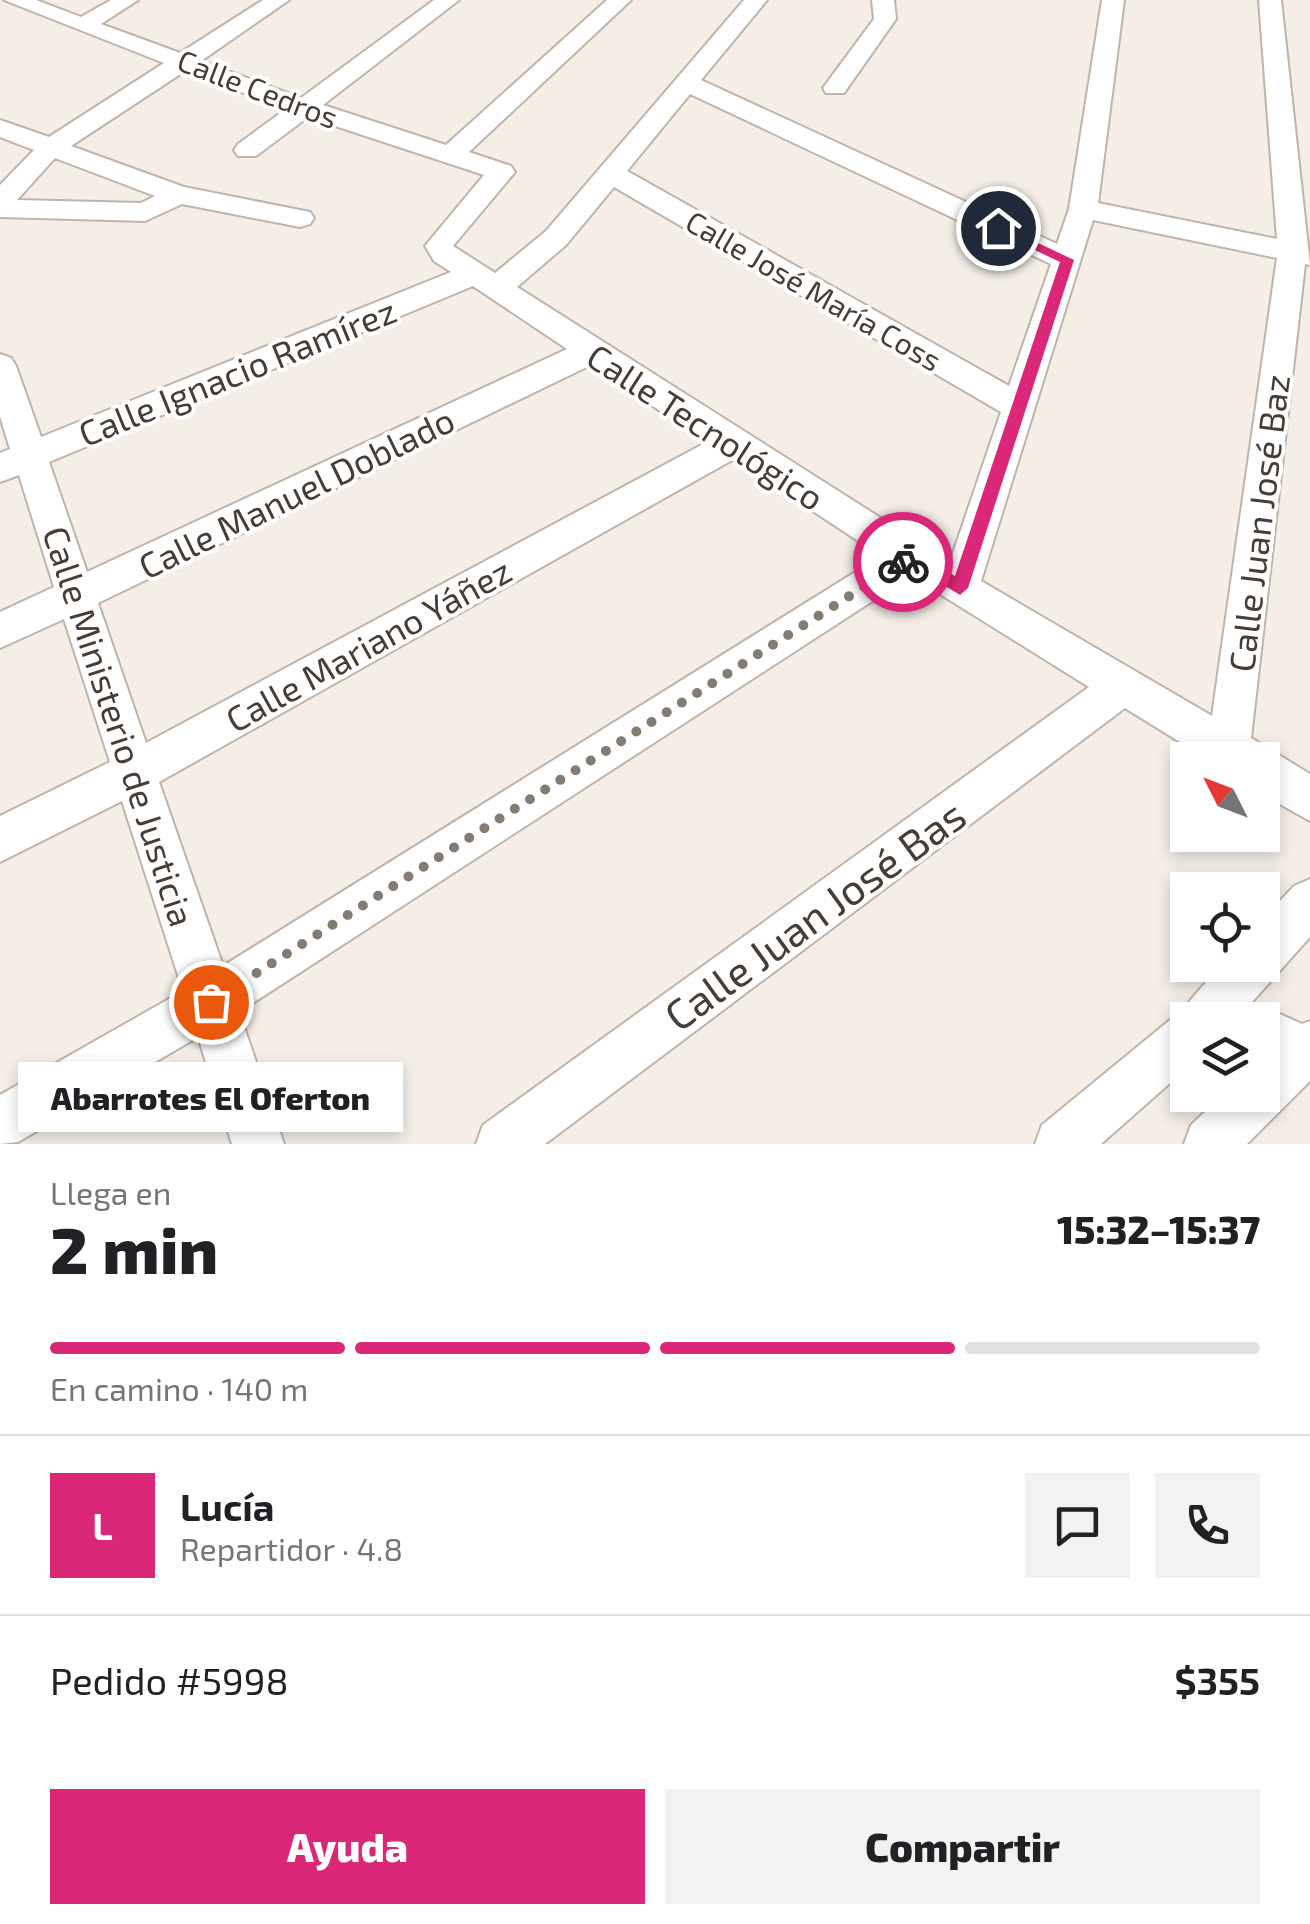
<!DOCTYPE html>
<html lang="es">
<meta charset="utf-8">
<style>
body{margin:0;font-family:"Exo 2",sans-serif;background:#f2f2f2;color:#202124;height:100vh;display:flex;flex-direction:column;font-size:38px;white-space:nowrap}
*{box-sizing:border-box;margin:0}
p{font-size:32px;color:#757577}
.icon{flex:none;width:55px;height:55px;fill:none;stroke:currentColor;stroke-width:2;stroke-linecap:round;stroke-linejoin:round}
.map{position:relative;height:1144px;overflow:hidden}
.drawer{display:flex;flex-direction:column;background:#fff;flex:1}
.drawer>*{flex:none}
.needle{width:65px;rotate:312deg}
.fabs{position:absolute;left:1170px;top:742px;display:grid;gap:20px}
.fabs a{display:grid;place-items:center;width:110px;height:110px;border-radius:0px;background:#fff;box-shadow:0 5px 15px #0003;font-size:50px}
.pin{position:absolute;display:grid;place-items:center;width:85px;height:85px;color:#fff;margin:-42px;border:5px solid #fff;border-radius:50%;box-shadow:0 2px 10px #0007}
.courier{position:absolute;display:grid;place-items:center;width:100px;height:100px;margin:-50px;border:8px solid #db2777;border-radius:50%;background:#fff;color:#222;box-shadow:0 2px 12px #0007}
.bubble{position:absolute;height:70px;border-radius:0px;background:#fff;box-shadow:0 5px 15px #0003;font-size:32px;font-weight:800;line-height:70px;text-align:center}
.overview em{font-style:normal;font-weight:800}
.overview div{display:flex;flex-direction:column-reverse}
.overview{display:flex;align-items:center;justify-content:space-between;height:170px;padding:0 50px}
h1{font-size:65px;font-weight:800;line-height:75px}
.bar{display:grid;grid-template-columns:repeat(4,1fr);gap:15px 10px;align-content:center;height:120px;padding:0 50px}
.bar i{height:12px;border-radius:8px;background:#e0e0e0}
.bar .current{background:#db2777}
.bar p{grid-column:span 4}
.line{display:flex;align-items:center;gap:25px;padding:0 50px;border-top:2px solid #e0e0e0}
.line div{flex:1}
.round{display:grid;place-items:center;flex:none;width:105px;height:105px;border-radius:0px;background:#f2f2f2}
.button{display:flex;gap:20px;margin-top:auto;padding:20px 50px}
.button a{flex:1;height:115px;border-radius:0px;background:#db2777;color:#fff;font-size:40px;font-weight:800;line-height:115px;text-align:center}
.button a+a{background:#f2f2f2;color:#202124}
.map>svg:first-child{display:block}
</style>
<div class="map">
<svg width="1310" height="1144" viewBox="0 0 1310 1144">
<rect width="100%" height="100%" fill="#f4eee7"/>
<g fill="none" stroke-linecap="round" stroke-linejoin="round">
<g stroke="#c0b4a9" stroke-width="4">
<g id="minor">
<path d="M 4,0 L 36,0 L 81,17 L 111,0 L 138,0 L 101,24 L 180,53 L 263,0 L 289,0 L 201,61 L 301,98 L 434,0 L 459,0 L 323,105 L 446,145 L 607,0 L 631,0 L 469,152 L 511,166 L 515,172 L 453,246 L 495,273 L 546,231 L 744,0 L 767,0 L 701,80 L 1057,244 L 1069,209 L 1102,0 L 1124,0 L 1098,203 L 1277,239 L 1259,0 L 1281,0 L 1310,265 L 1305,264 L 1251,738 L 1310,774 L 1310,821 L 1262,794 L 1262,760 L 1209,760 L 1125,708 L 545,1144 L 476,1144 L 483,1125 L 1089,687 L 911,576 L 239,1012 L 284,1144 L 232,1144 L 198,1037 L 18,1142 L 0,1144 L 0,1095 L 183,991 L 122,801 L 0,862 L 0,816 L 110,762 L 64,619 L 0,648 L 0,612 L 54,587 L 19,475 L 0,482 L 0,453 L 10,449 L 0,416 L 0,354 L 11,358 L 16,366 L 41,437 L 451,272 L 434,261 L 425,246 L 484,175 L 308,117 L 256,156 L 238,156 L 234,150 L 238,144 L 286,109 L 185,71 L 71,146 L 184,187 L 310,212 L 314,218 L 310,224 L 300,227 L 182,204 L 145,221 L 0,217 L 0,185 L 34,150 L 0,137 L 0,120 L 49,137 L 164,63 ZM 690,94 L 1051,264 L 1009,386 L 627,171 ZM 55,158 L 155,196 L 141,203 L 17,200 ZM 614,187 L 1001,412 L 950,562 L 517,287 L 566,245 ZM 1093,220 L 1277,258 L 1212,716 L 981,581 ZM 473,286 L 567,349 L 87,572 L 49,462 ZM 591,365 L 707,442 L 146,743 L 98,603 ZM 734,459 L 881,556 L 223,966 L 159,782 Z"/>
<polygon points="872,0 894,0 896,19 844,93 826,93 823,88 874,19"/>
<polygon points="1310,879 1310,937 1236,1020 1188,1020 1188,1067 1101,1144 1035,1144 1042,1125 1181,1011 1221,965 1262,965 1262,920 1294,886"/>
<polygon points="1262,1006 1302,1024 1310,1021 1310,1081 1247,1144 1184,1144 1191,1125 1223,1095 1262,1095 1262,1020 1242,1020 1244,1013"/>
</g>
</g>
<use href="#minor" fill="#fff" fill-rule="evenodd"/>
</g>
<polygon fill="#db2777" points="998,224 1074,260 968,588 960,595 911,565 903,568 895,562 911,550 955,576 1060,262 993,230"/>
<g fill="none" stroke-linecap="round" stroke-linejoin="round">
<polyline stroke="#847b73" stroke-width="10" stroke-dasharray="0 18" points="211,1002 903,562"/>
</g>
<g text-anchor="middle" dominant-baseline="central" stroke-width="8" stroke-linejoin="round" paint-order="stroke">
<g font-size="30" fill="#473d35" stroke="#fff">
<text transform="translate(258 88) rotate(21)">Calle Cedros</text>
<text transform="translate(814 290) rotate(30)">Calle José María Coss</text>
</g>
<g font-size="35" fill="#473d35" stroke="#fff">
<text transform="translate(237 371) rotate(-22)">Calle Ignacio Ramírez</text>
<text transform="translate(706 426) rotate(33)">Calle Tecnológico</text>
<text transform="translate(296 492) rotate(-26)">Calle Manuel Doblado</text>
<text transform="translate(1258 523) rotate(-83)">Calle Juan José Baz</text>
<text transform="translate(368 644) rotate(-29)">Calle Mariano Yáñez</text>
<text transform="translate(120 726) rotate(72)">Calle Ministerio de Justicia</text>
</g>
<g font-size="42" fill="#473d35" stroke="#fff">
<text transform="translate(814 914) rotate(-36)">Calle Juan José Bas</text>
</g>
</g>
</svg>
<div class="fabs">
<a><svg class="needle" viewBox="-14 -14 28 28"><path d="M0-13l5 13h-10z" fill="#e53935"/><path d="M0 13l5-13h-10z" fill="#757577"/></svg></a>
<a><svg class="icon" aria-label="locate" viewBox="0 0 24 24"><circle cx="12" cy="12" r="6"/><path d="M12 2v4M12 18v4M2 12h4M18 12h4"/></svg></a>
<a><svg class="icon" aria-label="layers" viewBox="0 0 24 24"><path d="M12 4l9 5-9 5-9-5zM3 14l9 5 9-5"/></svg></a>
</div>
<div class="pin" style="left:211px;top:1002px;background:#ea580c"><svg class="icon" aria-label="bag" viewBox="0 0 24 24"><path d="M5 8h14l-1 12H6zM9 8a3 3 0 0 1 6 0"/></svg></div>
<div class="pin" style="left:998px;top:228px;background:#1f2937"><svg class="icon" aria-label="home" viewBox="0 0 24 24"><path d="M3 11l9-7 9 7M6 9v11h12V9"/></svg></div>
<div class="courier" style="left:903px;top:562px"><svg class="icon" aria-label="bike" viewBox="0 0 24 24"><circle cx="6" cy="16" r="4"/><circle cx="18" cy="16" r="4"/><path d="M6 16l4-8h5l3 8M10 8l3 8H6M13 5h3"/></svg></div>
<div class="bubble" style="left:18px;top:1062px;width:385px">Abarrotes El Oferton</div>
</div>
<section class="drawer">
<div class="overview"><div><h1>2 min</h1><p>Llega en</p></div><em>15:32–15:37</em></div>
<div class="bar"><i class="current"></i><i class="current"></i><i class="current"></i><i></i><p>En camino · 140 m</p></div>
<div class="line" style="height:180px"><b class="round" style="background:#db2777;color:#fff">L</b><div><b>Lucía</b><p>Repartidor · 4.8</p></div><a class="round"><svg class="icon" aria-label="chat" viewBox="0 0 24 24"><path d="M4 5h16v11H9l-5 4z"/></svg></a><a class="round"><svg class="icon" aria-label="phone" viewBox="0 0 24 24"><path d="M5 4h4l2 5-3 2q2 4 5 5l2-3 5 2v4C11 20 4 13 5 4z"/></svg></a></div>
<div class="line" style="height:130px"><div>Pedido #5998</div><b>$355</b></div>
<div class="button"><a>Ayuda</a><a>Compartir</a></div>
</section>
